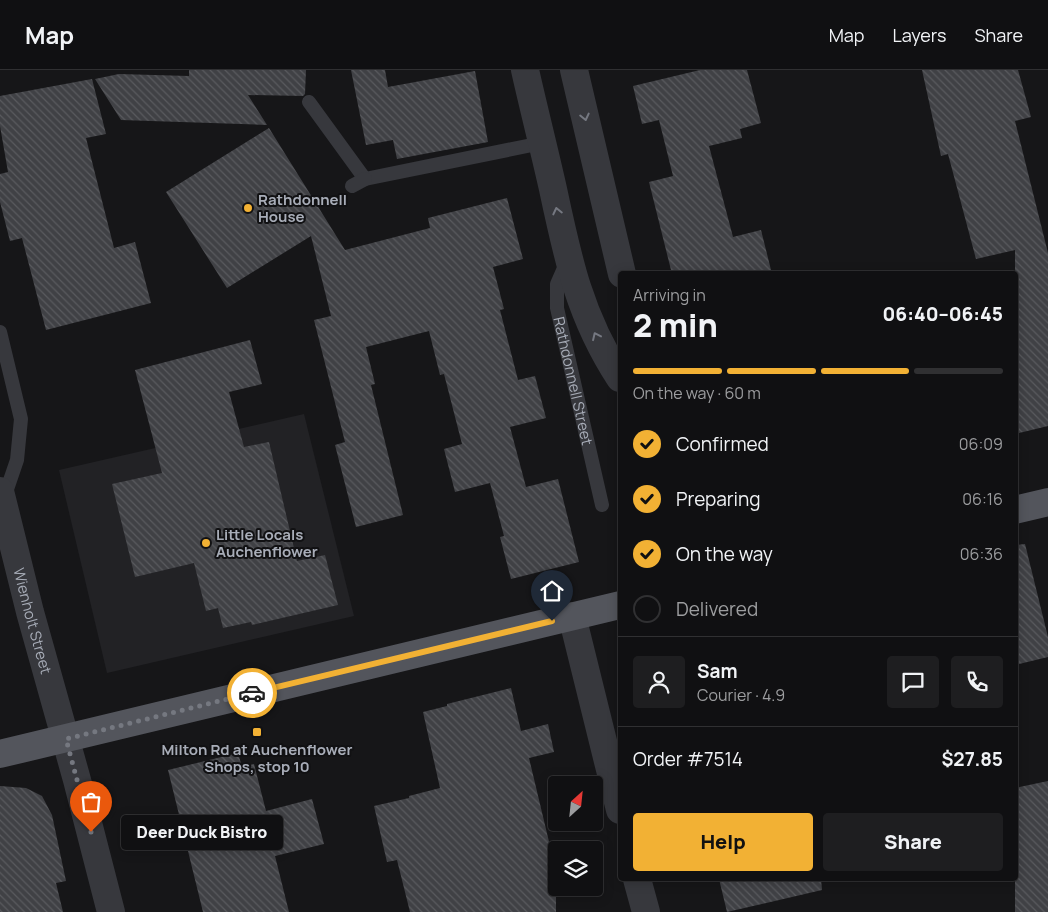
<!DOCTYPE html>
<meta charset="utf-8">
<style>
body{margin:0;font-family:Manrope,sans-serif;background:#1e1e20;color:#f1f3f6;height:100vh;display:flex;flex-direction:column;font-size:19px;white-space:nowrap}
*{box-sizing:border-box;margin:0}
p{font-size:16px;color:#9c9d9f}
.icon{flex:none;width:28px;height:28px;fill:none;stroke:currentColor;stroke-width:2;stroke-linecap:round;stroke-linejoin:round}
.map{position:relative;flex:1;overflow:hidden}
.details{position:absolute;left:618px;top:201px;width:400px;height:610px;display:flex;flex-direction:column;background:#101012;border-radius:5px;box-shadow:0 2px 12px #0003,0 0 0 1px #303032}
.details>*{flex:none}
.needle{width:32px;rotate:27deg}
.buttons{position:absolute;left:548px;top:706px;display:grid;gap:10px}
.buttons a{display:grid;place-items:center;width:55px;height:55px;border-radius:5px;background:#101012;box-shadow:0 2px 12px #0003,0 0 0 1px #303032;font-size:25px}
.pin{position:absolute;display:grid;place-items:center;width:42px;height:42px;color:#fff;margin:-51px -21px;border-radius:50% 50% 50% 0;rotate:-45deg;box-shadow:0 0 5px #0007}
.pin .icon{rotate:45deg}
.courier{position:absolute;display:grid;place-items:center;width:50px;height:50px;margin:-25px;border:4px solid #f2b134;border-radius:50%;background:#fff;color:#222;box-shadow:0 1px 6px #0007}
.bubble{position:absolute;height:35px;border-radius:5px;background:#101012;box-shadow:0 2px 12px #0003,0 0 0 1px #303032;font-size:16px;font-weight:800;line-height:35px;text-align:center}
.overview em{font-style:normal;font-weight:800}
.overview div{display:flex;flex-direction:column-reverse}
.overview{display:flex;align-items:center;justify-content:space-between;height:85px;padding:0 15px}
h1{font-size:32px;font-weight:800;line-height:38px}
.bar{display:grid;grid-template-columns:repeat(4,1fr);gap:8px 5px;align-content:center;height:60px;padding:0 15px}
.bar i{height:6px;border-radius:4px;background:#303032}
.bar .current{background:#f2b134}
.bar p{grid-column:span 4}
.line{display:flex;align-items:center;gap:12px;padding:0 15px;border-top:1px solid #303032}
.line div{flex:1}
.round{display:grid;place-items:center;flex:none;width:52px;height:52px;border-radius:5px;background:#1e1e20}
ol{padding:0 15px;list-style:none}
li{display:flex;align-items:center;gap:15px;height:55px}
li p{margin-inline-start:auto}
li .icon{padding:5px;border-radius:50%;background:#f2b134;color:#111;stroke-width:4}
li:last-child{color:#9c9d9f}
li i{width:28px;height:28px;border:2px solid #303032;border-radius:50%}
.action{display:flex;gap:10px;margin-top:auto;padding:10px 15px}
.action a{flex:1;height:58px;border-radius:5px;background:#f2b134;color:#111;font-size:20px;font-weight:800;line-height:58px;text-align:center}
.action a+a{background:#1e1e20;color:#f1f3f6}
header{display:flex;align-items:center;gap:30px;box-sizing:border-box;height:70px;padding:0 25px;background:#101012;border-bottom:1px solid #303032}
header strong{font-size:24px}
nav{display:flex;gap:28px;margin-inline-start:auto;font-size:18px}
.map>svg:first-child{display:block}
</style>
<header>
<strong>Map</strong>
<nav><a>Map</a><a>Layers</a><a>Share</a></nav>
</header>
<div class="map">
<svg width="1048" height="842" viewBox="0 0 1048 842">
<defs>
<pattern id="building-back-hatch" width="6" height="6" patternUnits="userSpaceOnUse" patternTransform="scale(1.25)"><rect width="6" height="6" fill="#404145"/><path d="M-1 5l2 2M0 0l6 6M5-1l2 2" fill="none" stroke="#595a5e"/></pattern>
</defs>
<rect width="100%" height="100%" fill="#161618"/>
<polygon fill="#222225" points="304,344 354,546 107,603 59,400"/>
<g fill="url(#building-back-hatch)">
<polygon points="189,0 306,0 305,24 303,26 248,25 267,55 121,50 95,9 119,4 189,6"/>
<polygon points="351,0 385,0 388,17 475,1 488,72 397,89 393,70 366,75"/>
<polygon points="700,0 747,0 761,53 740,59 742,68 709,76 733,167 761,160 772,204 672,204 649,112 673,106 659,50 642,54 633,16"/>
<polygon points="922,0 1018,0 1031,47 1015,51 1048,183 1048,356 1015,364 1015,180 976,189 948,84 941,86"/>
<polygon points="92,9 106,64 86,68 114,178 135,172 151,233 46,260 22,168 10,171 0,132 0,104 8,102 0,56 0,26"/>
<polygon points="269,58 345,180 430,158 428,148 507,128 523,189 493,197 504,239 500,240 518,310 535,306 546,348 510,357 526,417 558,409 579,492 511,509 500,467 504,466 490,413 455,422 444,379 462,374 444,304 440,305 429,261 366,277 375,314 371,315 403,445 356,457 335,375 345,372 314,250 331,246 311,166 227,218 166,122"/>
<polygon points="250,270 262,314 229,322 244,377 269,372 297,491 325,485 338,535 252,555 251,552 223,558 218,538 206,541 194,493 135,507 112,414 162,403 135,300"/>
<polygon points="1025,474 1048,567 1048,587 1015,595 1015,475"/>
<polygon points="511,618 521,661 548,654 554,682 529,688 556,801 556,842 410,842 397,790 387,792 374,736 409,728 409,726 440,718 423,642 447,636 447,634"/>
<polygon points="238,683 242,697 254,694 266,741 312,729 324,774 275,786 289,842 203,842 168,700"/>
<polygon points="1048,711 1048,842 1015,842 1015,718"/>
<polygon points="0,716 26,718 42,726 52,745 66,811 56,813 63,842 0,842"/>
<polygon points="719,809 821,809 822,820 727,842"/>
</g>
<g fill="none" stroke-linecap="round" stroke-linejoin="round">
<g stroke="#37383d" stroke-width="14">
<polyline points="309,32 365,109 542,73"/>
<polyline points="352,116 365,109"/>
<path id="s1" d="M 568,189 L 557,214 L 557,238 L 602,435"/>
<polyline points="0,262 21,349 17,390 4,428"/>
</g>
<g stroke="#37383d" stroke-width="28">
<path d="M 525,0 C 534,40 544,79 553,119 C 568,190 580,247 620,308"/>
<polyline points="574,0 622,204"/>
<path id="s2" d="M 0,421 L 30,542 L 77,710 L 111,842"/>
<polyline points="572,546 620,740"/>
<polyline points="637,809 646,842"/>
</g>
<g stroke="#53555c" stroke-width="28">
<polyline points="1015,440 1048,432"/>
<polyline points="0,684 620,535"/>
</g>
</g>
<defs><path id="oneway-chevron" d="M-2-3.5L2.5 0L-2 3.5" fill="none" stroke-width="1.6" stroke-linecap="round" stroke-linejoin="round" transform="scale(1.25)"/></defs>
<g stroke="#757881">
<use href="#oneway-chevron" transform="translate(585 47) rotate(77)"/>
<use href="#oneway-chevron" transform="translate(557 141) rotate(-103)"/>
<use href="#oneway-chevron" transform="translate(596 266) rotate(-115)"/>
</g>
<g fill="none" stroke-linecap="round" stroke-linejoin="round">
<polyline stroke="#757880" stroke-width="5" stroke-dasharray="0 9" points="91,762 66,669 252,623"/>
<polyline stroke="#f2b134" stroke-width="6" points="252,623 552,551"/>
</g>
<g fill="#f2b134" stroke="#111113" stroke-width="2">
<circle cx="248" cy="138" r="5"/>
<circle cx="206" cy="473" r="5"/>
<rect x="252" y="657" width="10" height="10" rx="2.5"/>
</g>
<g text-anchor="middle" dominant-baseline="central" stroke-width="4" stroke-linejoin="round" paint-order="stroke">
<g font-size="15" font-weight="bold" fill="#a8adb8" stroke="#111113" text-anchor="start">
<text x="258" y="129">Rathdonnell<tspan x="258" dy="17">House</tspan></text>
<text x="216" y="464">Little Locals<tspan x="216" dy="17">Auchenflower</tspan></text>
<text x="257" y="679" text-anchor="middle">Milton Rd at Auchenflower<tspan x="257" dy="17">Shops, stop 10</tspan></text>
</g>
<g font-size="15" fill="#a8adb8" stroke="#111113">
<text stroke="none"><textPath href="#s1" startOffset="126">Rathdonnell Street</textPath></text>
<text stroke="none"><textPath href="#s2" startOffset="134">Wienholt Street</textPath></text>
</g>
</g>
</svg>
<div class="buttons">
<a><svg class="needle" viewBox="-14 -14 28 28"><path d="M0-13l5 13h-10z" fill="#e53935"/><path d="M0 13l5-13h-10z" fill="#9c9d9f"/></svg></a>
<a><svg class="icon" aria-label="layers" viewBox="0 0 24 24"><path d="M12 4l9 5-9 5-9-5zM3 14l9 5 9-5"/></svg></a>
</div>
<div class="pin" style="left:91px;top:762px;background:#ea580c"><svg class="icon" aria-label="bag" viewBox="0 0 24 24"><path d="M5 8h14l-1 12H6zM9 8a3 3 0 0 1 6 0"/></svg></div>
<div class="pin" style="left:552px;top:551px;background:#1f2937"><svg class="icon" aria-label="home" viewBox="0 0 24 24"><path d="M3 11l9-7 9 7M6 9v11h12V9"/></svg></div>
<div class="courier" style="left:252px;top:623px"><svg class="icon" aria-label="car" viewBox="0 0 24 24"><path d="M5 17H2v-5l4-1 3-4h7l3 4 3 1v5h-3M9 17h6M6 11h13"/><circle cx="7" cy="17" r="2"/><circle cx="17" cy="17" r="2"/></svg></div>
<div class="bubble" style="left:121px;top:745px;width:162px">Deer Duck Bistro</div>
<section class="details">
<div class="overview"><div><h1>2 min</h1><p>Arriving in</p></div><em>06:40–06:45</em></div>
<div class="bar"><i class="current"></i><i class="current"></i><i class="current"></i><i></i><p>On the way · 60 m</p></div>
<ol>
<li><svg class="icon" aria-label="check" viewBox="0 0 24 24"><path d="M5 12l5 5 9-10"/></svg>Confirmed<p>06:09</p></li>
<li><svg class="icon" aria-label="check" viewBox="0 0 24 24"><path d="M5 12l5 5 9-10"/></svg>Preparing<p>06:16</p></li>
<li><svg class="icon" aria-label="check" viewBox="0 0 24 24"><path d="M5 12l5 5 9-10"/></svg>On the way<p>06:36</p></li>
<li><i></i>Delivered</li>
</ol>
<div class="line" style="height:90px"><a class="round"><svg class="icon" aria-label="person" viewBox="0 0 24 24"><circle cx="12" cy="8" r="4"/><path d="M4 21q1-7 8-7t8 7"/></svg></a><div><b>Sam</b><p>Courier · 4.9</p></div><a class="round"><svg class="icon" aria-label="chat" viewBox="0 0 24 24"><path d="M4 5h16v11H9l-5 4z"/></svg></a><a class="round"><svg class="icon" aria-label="phone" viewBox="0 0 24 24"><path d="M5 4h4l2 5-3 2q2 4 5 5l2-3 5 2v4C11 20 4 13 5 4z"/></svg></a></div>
<div class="line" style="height:65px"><div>Order #7514</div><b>$27.85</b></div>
<div class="action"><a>Help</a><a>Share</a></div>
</section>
</div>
